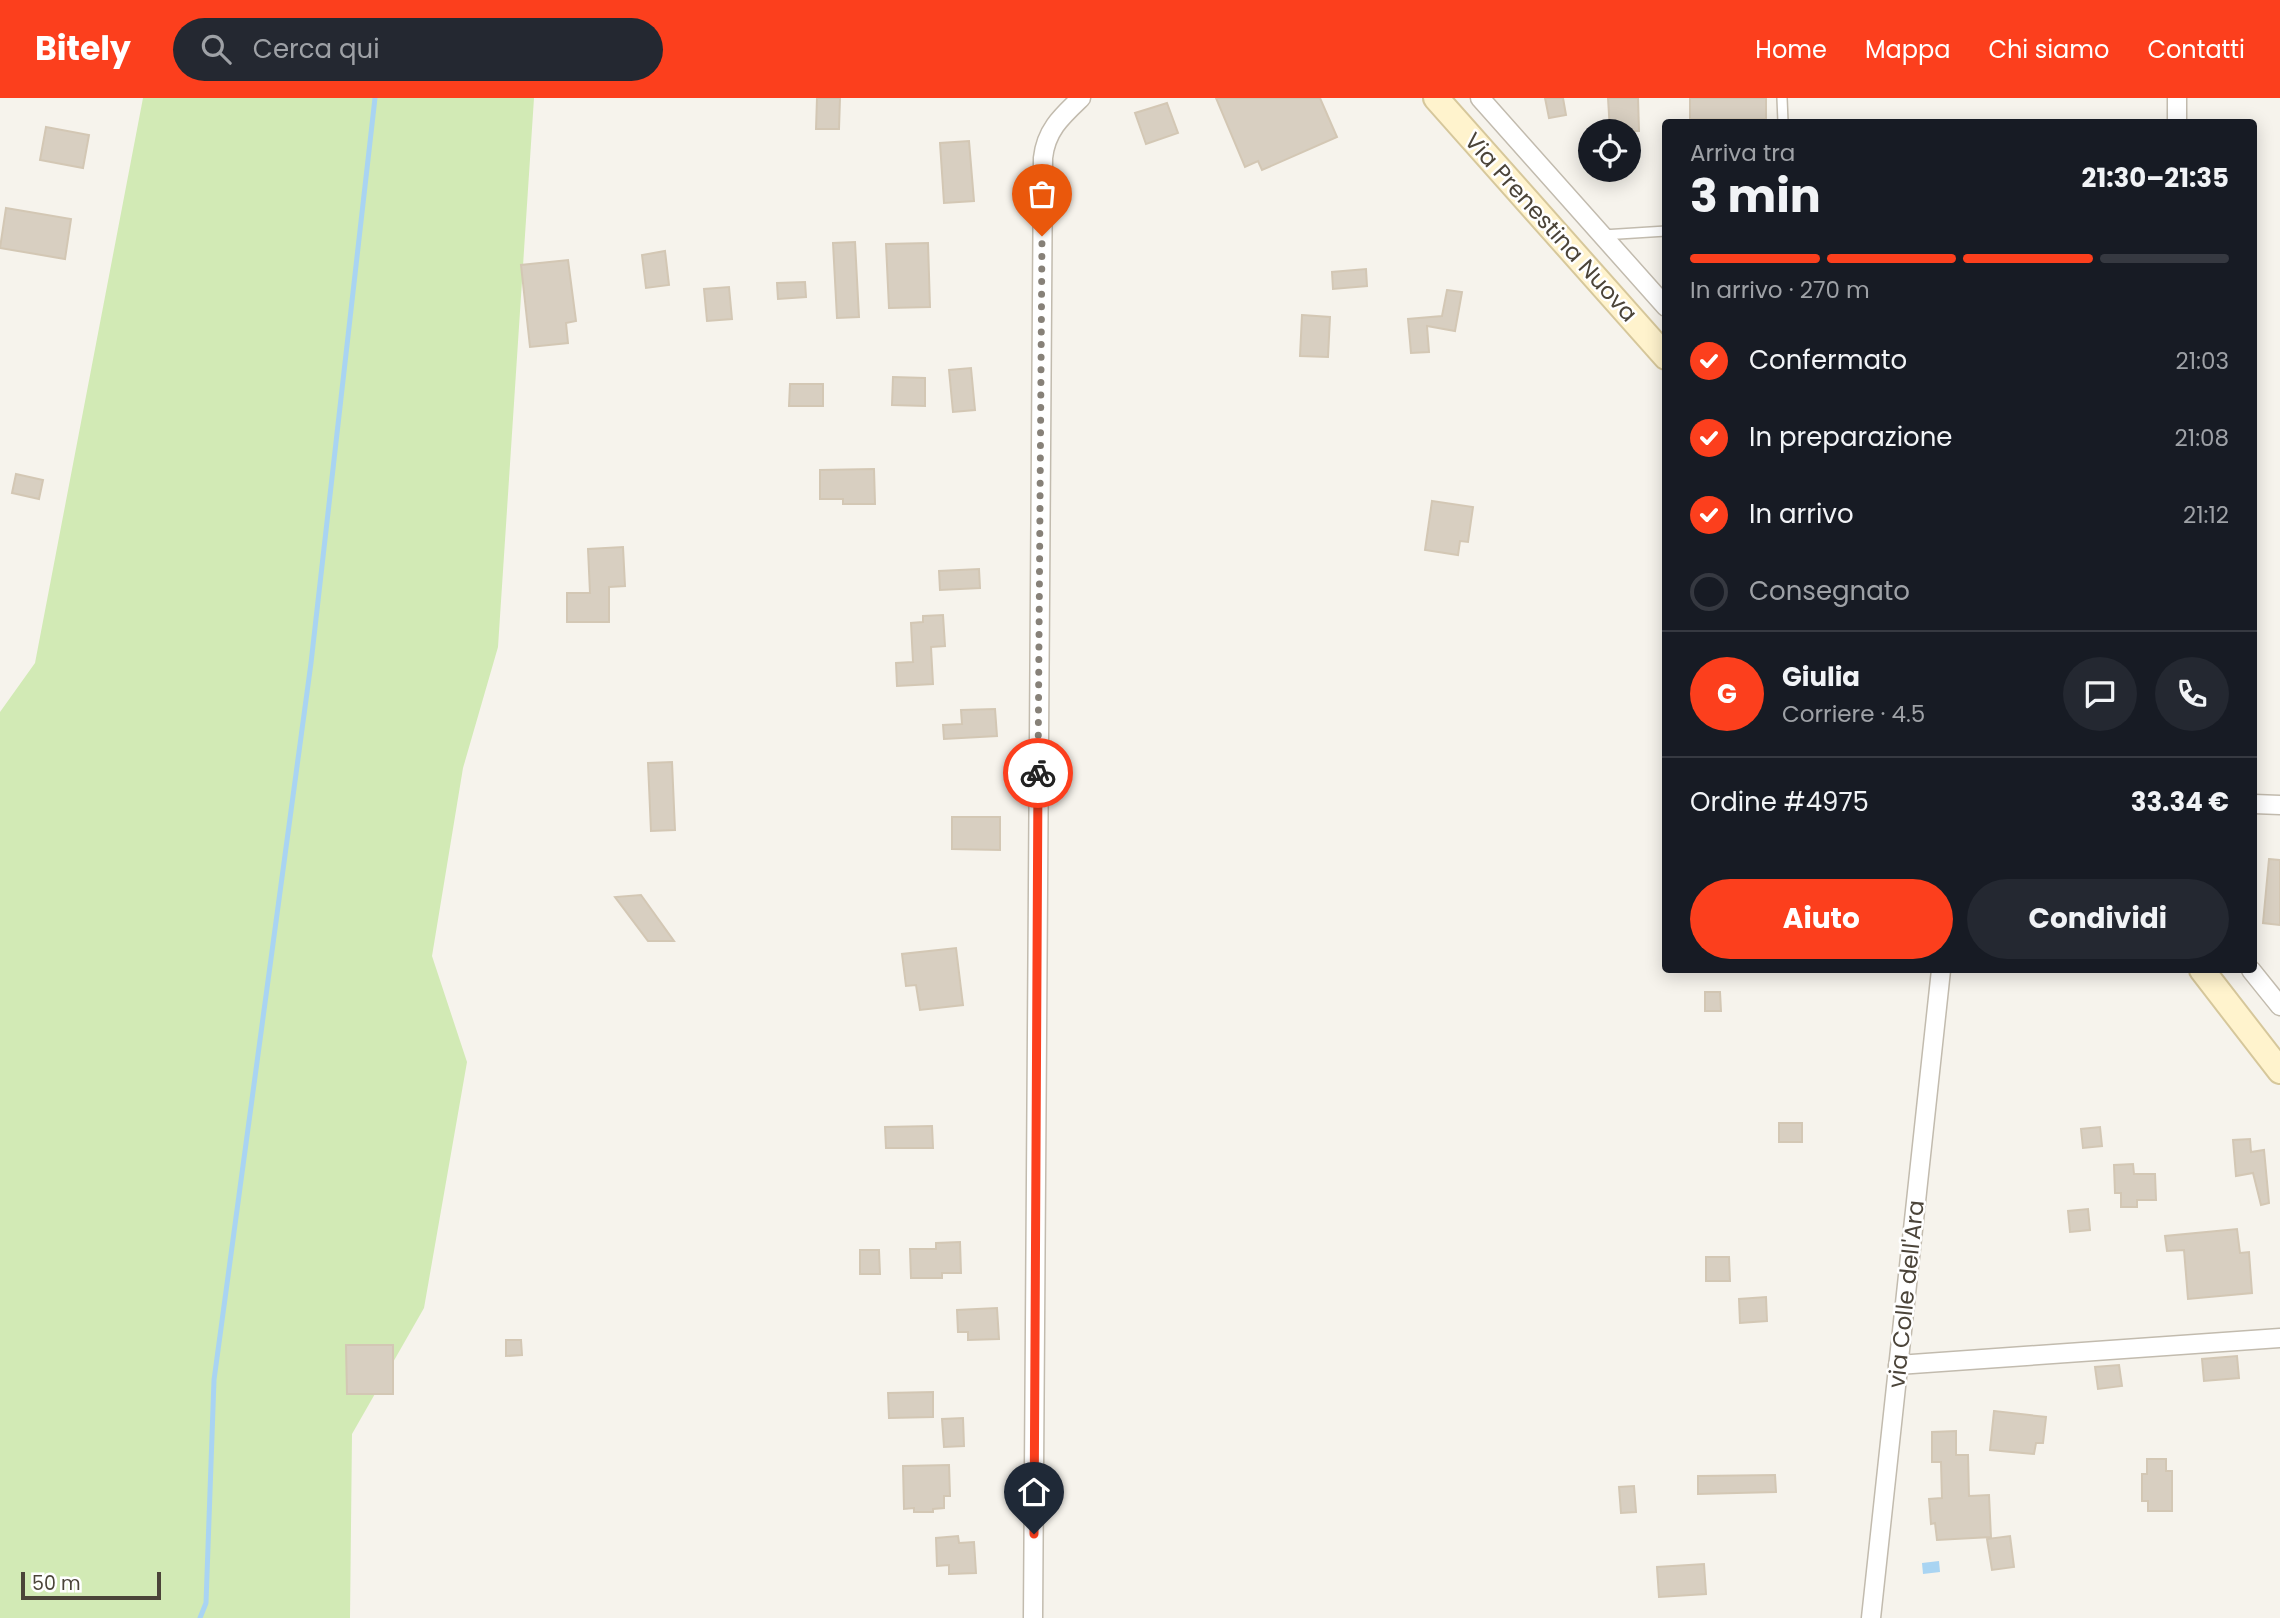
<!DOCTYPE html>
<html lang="it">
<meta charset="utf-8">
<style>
body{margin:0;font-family:Poppins,sans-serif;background:#242831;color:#f1f3f6;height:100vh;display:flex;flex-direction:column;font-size:26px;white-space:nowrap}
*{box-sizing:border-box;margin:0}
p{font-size:23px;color:#9ea1a6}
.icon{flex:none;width:38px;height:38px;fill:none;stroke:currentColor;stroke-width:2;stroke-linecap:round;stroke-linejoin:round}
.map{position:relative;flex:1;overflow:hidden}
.panel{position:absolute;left:1662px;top:21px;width:595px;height:854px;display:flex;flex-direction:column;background:#171b24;border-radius:7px;box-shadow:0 4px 18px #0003}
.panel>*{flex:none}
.fabs{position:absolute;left:1578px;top:21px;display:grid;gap:14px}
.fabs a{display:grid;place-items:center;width:63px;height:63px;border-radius:50%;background:#171b24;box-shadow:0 4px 18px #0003;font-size:35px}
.scale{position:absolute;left:21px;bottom:18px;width:140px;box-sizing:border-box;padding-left:7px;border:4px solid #4b4439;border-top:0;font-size:19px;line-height:24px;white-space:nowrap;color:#4b4439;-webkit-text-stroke:5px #fff;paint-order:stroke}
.pin{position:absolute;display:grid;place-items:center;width:60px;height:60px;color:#fff;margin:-72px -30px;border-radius:50% 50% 50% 0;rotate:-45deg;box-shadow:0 0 7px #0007}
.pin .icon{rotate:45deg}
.courier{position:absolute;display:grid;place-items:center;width:70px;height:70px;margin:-35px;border:5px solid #fc3f1d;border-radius:50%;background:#fff;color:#222;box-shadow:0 2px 9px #0007}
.overview em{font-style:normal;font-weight:700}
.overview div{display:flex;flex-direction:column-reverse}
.overview{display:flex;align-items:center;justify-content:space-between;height:119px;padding:0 28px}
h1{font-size:46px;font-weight:700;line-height:52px}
.bar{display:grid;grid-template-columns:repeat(4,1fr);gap:10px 7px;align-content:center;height:84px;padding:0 28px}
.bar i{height:9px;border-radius:5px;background:#363941}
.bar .selected{background:#fc3f1d}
.bar p{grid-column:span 4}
.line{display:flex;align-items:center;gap:18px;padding:0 28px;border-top:2px solid #363941}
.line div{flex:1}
.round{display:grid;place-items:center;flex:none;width:74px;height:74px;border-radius:37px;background:#242831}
ol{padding:0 28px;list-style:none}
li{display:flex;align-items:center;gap:21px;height:77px}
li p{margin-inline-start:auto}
li .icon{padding:7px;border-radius:50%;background:#fc3f1d;color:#fff;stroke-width:4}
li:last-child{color:#9ea1a6}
li i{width:38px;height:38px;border:4px solid #363941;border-radius:50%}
.action{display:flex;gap:14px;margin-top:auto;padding:14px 28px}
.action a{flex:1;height:80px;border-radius:42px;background:#fc3f1d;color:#fff;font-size:28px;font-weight:700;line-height:80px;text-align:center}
.action a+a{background:#242831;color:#f1f3f6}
header{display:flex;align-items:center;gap:42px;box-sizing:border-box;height:98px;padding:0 35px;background:#fc3f1d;color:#fff}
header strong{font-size:33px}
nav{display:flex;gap:38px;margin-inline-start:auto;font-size:24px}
.search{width:490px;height:63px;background:#242831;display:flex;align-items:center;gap:18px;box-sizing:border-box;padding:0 24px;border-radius:38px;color:#9ea1a6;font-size:26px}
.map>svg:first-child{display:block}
</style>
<header>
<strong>Bitely</strong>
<div class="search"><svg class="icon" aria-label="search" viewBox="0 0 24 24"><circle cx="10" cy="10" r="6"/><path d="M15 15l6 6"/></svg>Cerca qui</div>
<nav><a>Home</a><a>Mappa</a><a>Chi siamo</a><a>Contatti</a></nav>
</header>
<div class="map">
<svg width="2280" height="1520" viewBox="0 0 2280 1520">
<rect width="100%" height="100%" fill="#f6f3ec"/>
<polygon fill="#d2eab5" points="143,0 534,0 498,549 463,670 432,858 467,964 424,1210 352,1336 350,1520 0,1520 0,614 35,565"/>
<polygon fill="#a9d4f2" points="1939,1463 1940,1474 1923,1476 1922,1465"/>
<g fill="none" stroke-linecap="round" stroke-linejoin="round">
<polyline stroke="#a9d4f2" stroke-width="5" points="200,1520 206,1505 214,1282 311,565 375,0"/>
</g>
<g fill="#d8cfc1" stroke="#d3c7b4" stroke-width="2">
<polygon points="817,0 840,0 839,31 816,31"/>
<polygon points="1216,0 1320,0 1337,39 1262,72 1258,63 1245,69"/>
<polygon points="1545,0 1563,0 1566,17 1549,20"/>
<polygon points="1608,0 1638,0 1639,33 1610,33"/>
<rect x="1690" y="0" width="76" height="21"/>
<polygon points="1167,5 1178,35 1146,46 1135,15"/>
<polygon points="46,29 89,37 83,70 40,62"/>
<polygon points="969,43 974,103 944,105 940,45"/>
<polygon points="6,110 71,121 65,161 0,150"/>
<polygon points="855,144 859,219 837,220 833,145"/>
<polygon points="928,145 930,209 889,210 886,146"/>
<polygon points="665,153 669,187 646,190 642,157"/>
<polygon points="568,162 576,223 566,225 568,245 530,249 521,167"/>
<polygon points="1366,171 1367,188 1333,191 1332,174"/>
<polygon points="805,184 806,199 778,201 777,185"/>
<polygon points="729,189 732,221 707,223 704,191"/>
<polygon points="1447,192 1462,194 1455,233 1427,228 1429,254 1411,255 1408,221 1442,218"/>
<polygon points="1302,217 1330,219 1328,259 1300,258"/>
<polygon points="971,270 975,312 953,314 949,272"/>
<polygon points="893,279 925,280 925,308 892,307"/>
<polygon points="790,286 823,286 823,308 789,308"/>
<polygon points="874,371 875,406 843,406 843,401 820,401 820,372"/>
<polygon points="16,376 43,382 39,401 12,395"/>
<polygon points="1432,403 1473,409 1468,444 1460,443 1458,457 1425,452"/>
<polygon points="623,449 625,488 609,489 609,524 567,524 567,495 590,495 588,451"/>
<polygon points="979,471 980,490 940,492 939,473"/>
<polygon points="943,517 945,548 931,549 933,586 897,588 896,565 913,564 911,525 923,524 923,518"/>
<polygon points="995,611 997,638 944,641 943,627 962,626 961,612"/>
<polygon points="672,664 675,732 651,733 648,665"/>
<polygon points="952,719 1000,719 1000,752 952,751"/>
<polygon points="2269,761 2280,762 2280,827 2263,825"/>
<polygon points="641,797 674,843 648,843 615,799"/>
<polygon points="956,850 963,907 920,912 916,887 906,888 902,856"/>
<polygon points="1705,894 1720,894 1721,913 1705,913"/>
<rect x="1779" y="1025" width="23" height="19"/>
<polygon points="932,1028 933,1050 886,1050 885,1029"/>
<polygon points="2100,1029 2102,1048 2083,1050 2081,1031"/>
<polygon points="2250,1041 2251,1054 2264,1052 2269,1105 2261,1107 2253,1075 2236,1078 2233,1042"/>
<polygon points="2133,1066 2134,1076 2155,1076 2156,1102 2137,1102 2137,1109 2121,1109 2121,1095 2115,1095 2114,1067"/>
<polygon points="2088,1111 2090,1132 2070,1134 2068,1113"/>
<polygon points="2237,1131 2240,1155 2249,1154 2252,1195 2188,1201 2184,1152 2167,1153 2165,1138"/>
<polygon points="960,1144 961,1175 942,1175 942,1180 911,1180 910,1151 936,1151 936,1145"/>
<polygon points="860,1152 879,1152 880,1176 860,1176"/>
<polygon points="1706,1159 1729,1159 1730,1183 1706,1183"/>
<polygon points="1766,1199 1767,1223 1740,1225 1739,1201"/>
<polygon points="997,1210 999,1241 968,1242 968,1234 958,1234 957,1212"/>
<polygon points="506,1242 521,1242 522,1257 506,1258"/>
<polygon points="346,1247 393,1247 393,1296 347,1296"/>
<polygon points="2237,1258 2239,1280 2204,1283 2202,1261"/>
<polygon points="2119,1267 2122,1288 2098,1291 2095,1269"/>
<polygon points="933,1294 933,1319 889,1320 888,1295"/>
<polygon points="1994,1313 2046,1319 2043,1345 2036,1345 2034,1356 1990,1352"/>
<polygon points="963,1320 964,1348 944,1349 942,1321"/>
<polygon points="1956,1333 1956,1357 1968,1357 1969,1398 1989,1397 1991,1439 1937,1442 1935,1425 1931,1426 1929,1401 1942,1400 1941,1364 1932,1364 1932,1334"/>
<polygon points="2147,1361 2166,1361 2166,1373 2172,1373 2172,1413 2148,1413 2148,1403 2142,1403 2142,1376 2147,1376"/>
<polygon points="949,1367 950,1398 944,1398 944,1410 933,1411 933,1414 914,1414 914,1410 904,1411 903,1368"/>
<polygon points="1775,1377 1776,1394 1698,1396 1698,1378"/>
<polygon points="1634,1388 1636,1414 1621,1415 1619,1389"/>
<polygon points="958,1438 959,1445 974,1444 976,1475 949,1476 949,1467 937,1468 936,1440"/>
<polygon points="2010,1438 2014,1469 1992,1472 1987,1441"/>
<polygon points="1704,1466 1706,1496 1659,1499 1657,1469"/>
</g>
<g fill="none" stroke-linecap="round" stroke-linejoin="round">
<g stroke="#c2bbae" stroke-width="12">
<g id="service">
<polyline points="1782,0 1783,24"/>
<polyline points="1603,137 1666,133"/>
</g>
</g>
<g stroke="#c2bbae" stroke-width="21">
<g id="minor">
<polyline points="1480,0 1666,209"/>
<polyline points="2177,0 2177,24"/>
<polyline points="2254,706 2280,707"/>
<polyline points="2251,872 2280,908"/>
<polyline points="1898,1267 2280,1240"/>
<path d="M 1033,1520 L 1043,60 C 1046,32 1062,18 1081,0"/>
<polyline points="1871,1520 1941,872"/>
</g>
</g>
<g stroke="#d6c79b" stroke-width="28">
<g id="secondary">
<polyline points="1436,0 1666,259"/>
<polyline points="2202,872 2280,973"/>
</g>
</g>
<use href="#service" stroke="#fff" stroke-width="9"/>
<use href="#minor" stroke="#fff" stroke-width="18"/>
<use href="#secondary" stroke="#fff3cd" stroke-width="24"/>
</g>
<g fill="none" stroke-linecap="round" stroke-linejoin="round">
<polyline stroke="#878178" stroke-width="7" stroke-dasharray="0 12.6" points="1038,675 1042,138"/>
<polyline stroke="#fc3f1d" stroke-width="9" points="1034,1436 1038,675"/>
</g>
<g text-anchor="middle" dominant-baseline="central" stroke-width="5" stroke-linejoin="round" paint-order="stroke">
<g font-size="23" fill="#4b4439" stroke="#fff">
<text transform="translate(1551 129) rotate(48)">Via Prenestina Nuova</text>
<text transform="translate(1906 1196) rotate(-84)">via Colle dell'Ara</text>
</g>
</g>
</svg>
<div class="fabs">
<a><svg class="icon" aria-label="locate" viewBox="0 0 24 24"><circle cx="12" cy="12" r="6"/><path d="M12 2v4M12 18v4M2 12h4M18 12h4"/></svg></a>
</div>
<div class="scale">50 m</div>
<div class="pin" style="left:1042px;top:138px;background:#ea580c"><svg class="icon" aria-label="bag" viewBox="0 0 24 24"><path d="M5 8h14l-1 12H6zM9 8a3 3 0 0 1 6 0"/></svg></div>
<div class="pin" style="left:1034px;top:1436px;background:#1f2937"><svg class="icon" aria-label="home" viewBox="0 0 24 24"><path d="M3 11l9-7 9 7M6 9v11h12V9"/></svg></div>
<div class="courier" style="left:1038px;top:675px"><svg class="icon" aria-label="bike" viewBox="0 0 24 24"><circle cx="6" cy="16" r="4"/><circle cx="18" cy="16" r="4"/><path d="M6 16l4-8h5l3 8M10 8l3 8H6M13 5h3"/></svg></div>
<section class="panel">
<div class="overview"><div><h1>3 min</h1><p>Arriva tra</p></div><em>21:30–21:35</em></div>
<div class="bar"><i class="selected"></i><i class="selected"></i><i class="selected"></i><i></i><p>In arrivo · 270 m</p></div>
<ol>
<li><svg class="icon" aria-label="check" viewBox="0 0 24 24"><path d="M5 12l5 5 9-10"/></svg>Confermato<p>21:03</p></li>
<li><svg class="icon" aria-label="check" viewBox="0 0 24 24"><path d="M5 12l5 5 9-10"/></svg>In preparazione<p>21:08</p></li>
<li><svg class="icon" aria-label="check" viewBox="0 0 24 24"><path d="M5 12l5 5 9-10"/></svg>In arrivo<p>21:12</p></li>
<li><i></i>Consegnato</li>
</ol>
<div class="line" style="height:126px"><b class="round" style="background:#fc3f1d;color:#fff">G</b><div><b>Giulia</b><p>Corriere · 4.5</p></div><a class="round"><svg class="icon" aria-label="chat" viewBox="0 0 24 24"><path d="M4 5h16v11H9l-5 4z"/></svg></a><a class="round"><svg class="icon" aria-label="phone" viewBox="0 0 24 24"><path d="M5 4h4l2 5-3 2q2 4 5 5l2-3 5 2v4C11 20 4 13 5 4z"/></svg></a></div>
<div class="line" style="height:91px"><div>Ordine #4975</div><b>33.34 €</b></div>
<div class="action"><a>Aiuto</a><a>Condividi</a></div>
</section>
</div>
